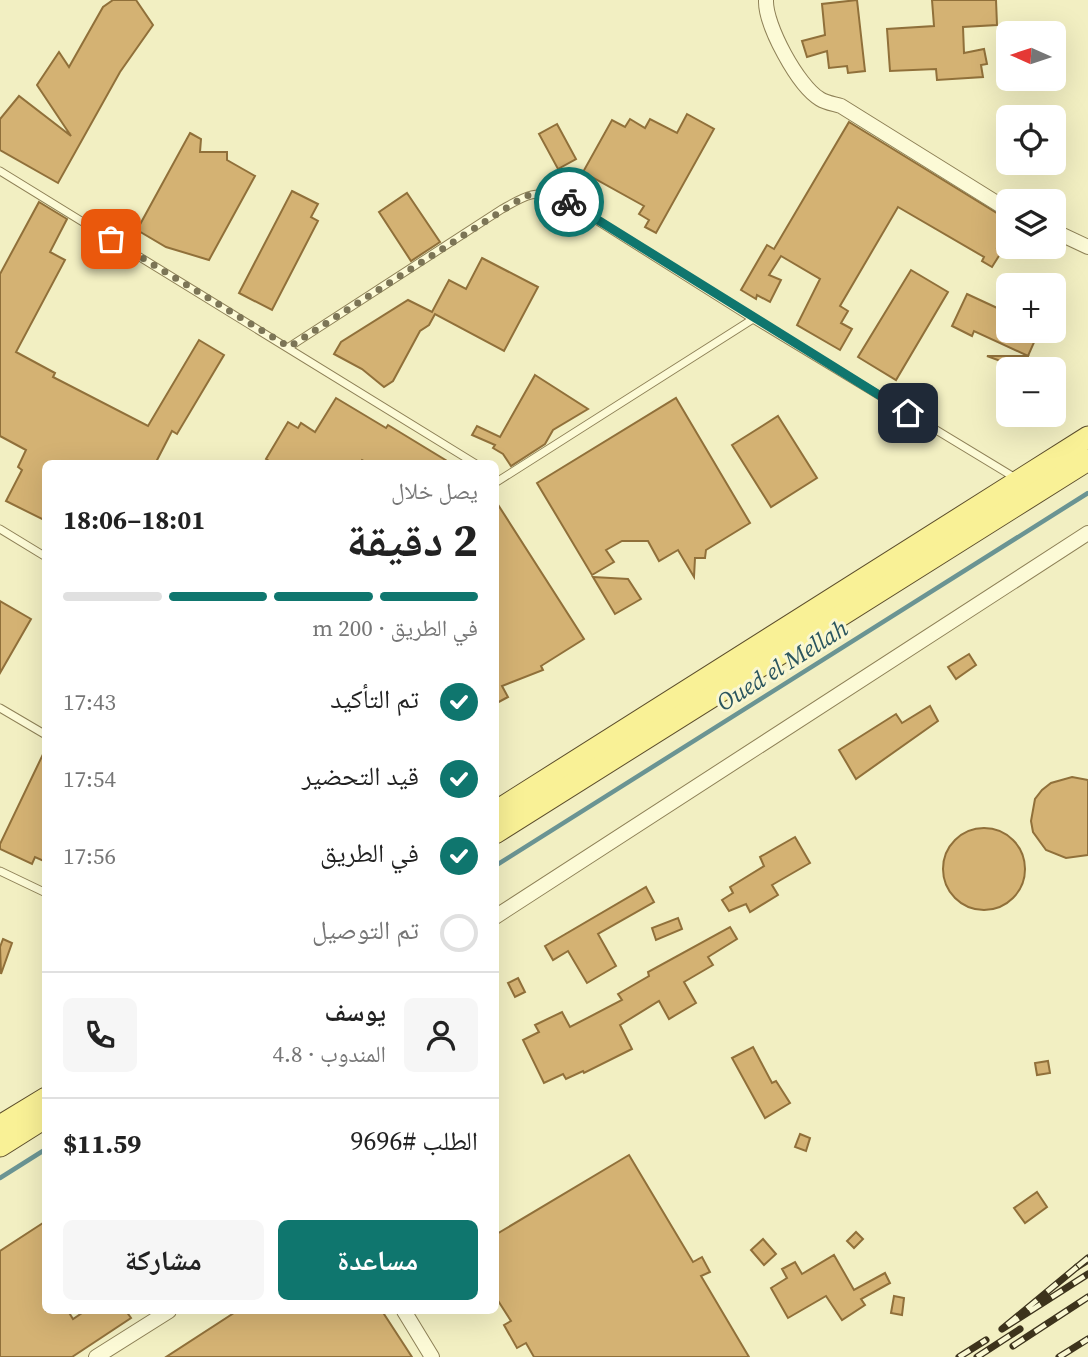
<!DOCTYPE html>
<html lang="ar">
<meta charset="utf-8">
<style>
body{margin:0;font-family:"Source Serif 4","Noto Naskh Arabic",serif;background:#f6f6f6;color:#222;direction:rtl;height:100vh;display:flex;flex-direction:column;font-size:26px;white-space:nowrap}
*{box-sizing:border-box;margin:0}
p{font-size:23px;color:#767676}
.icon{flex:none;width:38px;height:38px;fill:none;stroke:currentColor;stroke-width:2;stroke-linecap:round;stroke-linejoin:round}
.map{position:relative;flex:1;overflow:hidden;direction:ltr}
.panel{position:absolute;left:42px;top:460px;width:457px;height:854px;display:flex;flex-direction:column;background:#fff;border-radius:10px;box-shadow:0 7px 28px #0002;direction:rtl}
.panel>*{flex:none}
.needle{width:46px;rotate:273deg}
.controls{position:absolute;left:996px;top:21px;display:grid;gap:14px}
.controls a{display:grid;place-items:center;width:70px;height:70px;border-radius:10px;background:#fff;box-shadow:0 7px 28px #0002;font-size:35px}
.pin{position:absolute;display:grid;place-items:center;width:60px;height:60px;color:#fff;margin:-30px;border-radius:14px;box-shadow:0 4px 10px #0006}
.courier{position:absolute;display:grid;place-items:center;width:70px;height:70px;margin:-35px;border:5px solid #0f766e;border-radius:50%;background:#fff;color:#222;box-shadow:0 2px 9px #0007}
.head em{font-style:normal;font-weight:700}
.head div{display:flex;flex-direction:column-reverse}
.head{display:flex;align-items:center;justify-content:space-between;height:119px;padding:0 21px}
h1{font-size:46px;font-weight:700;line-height:52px}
.bar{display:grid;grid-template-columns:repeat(4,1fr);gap:10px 7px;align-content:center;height:84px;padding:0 21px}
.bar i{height:9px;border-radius:5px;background:#e0e0e0}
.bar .selected{background:#0f766e}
.bar p{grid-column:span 4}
.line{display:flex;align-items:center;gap:18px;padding:0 21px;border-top:2px solid #e0e0e0}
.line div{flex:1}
.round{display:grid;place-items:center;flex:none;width:74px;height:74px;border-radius:10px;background:#f6f6f6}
ol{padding:0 21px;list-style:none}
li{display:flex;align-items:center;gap:21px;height:77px}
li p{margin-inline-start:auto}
li .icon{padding:7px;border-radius:50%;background:#0f766e;color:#fff;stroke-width:4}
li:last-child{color:#767676}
li i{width:38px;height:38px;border:4px solid #e0e0e0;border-radius:50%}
.primary-button{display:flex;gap:14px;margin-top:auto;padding:14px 21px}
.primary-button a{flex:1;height:80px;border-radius:10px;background:#0f766e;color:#fff;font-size:28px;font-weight:700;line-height:80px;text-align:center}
.primary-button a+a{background:#f6f6f6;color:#222}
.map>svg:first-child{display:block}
</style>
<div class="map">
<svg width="1088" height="1357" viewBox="0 0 1088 1357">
<rect width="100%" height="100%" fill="#f2efc2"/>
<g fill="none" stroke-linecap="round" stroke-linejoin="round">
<g stroke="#6a9493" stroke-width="4.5">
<polyline points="495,866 1088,493"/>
<polyline points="0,1178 46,1149"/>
</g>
</g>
<g fill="#d4b273" stroke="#90703a" stroke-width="2">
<polygon points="113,0 136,0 153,25 120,72 58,183 0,150 0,119 19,96 71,136 37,85 59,52 69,67 103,7"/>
<polygon points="857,0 865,71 848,73 847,66 829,68 827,51 807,57 802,41 825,35 822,4"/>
<polygon points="932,0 996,0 997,25 963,27 964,53 984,49 987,64 981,65 983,77 937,80 936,69 890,71 887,29 934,26"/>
<polygon points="687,114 714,129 656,233 645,227 649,220 639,214 644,206 583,172 612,120 625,127 630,119 645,128 650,119 677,133"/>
<polygon points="849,122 1008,220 1008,230 997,248 1002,251 992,267 982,261 984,257 898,207 840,306 848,311 841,323 852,329 840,350 797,325 820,279 781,256 769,275 781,280 770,302 757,295 756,299 741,290 767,245 774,249"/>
<polygon points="557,124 576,159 558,169 539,134"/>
<polygon points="190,133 201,139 200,152 227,152 227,160 255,176 209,260 166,247 137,230"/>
<polygon points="292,191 318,204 311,217 318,221 272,310 239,293"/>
<polygon points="407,193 440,242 411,261 379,212"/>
<polygon points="39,202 67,219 50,252 65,260 16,352 55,373 53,377 148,426 199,340 224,355 177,434 172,431 155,464 46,464 46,521 6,501 22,470 18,467 26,450 0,436 0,274"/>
<polygon points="482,258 538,287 504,351 435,314 429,325 420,331 393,381 384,387 362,369 334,354 341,342 408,300 432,312 449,280 466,289"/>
<polygon points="911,270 948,292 896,380 858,357"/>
<polygon points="967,294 1008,313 1008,331 1039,331 1028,356 974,331 972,336 952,326"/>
<polygon points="987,356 1028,356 1022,369"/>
<polygon points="535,375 588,409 553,430 545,444 511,466 503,454 493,448 495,445 472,435 477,426 500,437"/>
<polygon points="336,398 386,428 388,425 452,464 369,464 362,460 359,464 274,464 266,459 288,422 298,428 301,423 315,432"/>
<polygon points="676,398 750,523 706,550 705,558 695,558 694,577 678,550 659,561 648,541 622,541 606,550 614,562 592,575 537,483"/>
<polygon points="778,416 817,478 771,507 732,445"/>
<polygon points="495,500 584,639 541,666 543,670 502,686 508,697 495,704"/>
<polygon points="593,577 628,579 641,599 615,614"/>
<polygon points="0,601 31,619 0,673"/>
<polygon points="969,654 976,665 956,679 948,667"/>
<polygon points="930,706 938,721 856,779 839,750 896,714 902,723"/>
<polygon points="46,748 46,862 35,857 32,864 0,849 0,844"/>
<polygon points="1072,777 1088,780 1088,855 1066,858 1046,850 1033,832 1031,821 1035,799 1042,790 1051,783"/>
<circle cx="984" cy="869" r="41"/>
<polygon points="795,837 810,863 772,885 778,895 750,912 746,904 729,911 722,900 733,893 730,887 764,866 760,857"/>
<polygon points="646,887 654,902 598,934 616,966 587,983 568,951 553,960 545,946"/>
<polygon points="678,918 682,929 656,940 652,928"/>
<polygon points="730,927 737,939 708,957 713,965 684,982 696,1003 669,1019 659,1001 620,1025 632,1049 584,1073 583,1071 566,1079 563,1074 544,1083 523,1040 539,1032 535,1025 562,1012 570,1027 622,1000 618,994 649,976 648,972"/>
<polygon points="3,939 12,943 1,974 0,947"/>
<polygon points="518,978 525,992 515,997 508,983"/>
<polygon points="753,1047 772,1083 776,1081 790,1103 765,1118 732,1058"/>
<polygon points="1048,1061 1050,1073 1037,1075 1035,1063"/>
<polygon points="800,1134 810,1138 806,1151 795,1147"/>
<polygon points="629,1155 693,1262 702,1257 710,1272 701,1276 749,1357 534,1357 526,1343 517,1348 504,1325 511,1321 495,1296 495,1235"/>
<polygon points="1037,1192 1047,1207 1025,1223 1014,1208"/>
<polygon points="46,1221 46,1311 68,1311 73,1319 85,1311 126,1311 131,1318 72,1357 0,1357 0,1251"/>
<polygon points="856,1232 863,1239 854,1248 847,1241"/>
<polygon points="763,1239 776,1254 764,1265 751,1250"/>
<polygon points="834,1255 854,1290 885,1273 890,1283 861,1299 865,1305 842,1320 826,1296 788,1318 771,1288 787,1278 782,1269 795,1262 802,1274"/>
<polygon points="894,1296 904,1298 902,1315 891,1313"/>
<polygon points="237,1311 382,1311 412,1357 166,1357"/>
</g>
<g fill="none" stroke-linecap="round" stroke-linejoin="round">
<g stroke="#8e8157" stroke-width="9">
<g id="service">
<polyline points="0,171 476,464"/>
<path d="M 289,347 L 502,209 C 525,196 535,189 561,198 L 753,319 L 1017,479"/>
<polyline points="495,483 753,319"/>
<polyline points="0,529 46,557"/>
<polyline points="0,708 46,735"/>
<polyline points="0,871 46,893"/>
</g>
</g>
<g stroke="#8e8157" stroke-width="16">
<g id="minor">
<path d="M 766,0 C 765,25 798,86 820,99 C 826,103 835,104 841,106 L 1008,210"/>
<polyline points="1054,231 1088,247"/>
<polyline points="495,917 1088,533"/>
<polyline points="404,1311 432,1357"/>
<polyline points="96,1357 169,1311"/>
</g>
</g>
<g stroke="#5c4d2b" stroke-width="23">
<g id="primary">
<polyline points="495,812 1088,437"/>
<polyline points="495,833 1088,460"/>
<polyline points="0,1126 46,1098"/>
<polyline points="0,1146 46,1117"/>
</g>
</g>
<use href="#service" stroke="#fcfad6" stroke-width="7"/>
<use href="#minor" stroke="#fcfad6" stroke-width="14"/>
<use href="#primary" stroke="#f9f196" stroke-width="21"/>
<g stroke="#3d331c" stroke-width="7">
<g id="rail">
<polyline points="1088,1258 1077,1267 1088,1260"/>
<polyline points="1077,1267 1002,1329 1088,1274"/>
<polyline points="1013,1346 1088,1297"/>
<polyline points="959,1357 986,1340"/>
<polyline points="977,1357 1020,1329"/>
<polyline points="1059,1357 1088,1339"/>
</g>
</g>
<use href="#rail" stroke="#f9f7d2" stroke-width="4.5" stroke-dasharray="13" stroke-linecap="butt"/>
</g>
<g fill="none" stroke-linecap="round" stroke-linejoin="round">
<polyline stroke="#7c7556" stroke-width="7" stroke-dasharray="0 12.6" points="111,239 289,347 525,196 545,192 569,202"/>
<polyline stroke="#0f766e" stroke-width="9" points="569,202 908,413"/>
</g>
<g text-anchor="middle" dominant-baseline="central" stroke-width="6" stroke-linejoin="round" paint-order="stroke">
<g font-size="24" font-style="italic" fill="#2a555e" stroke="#f9f7d2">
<text transform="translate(782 665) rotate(-32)">Oued el Mellah</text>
</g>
</g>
</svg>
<div class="controls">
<a><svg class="needle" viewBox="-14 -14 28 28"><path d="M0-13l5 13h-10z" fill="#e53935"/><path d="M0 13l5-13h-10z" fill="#767676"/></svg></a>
<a><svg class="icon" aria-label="locate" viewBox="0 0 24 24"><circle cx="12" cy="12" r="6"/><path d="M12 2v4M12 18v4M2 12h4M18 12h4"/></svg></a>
<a><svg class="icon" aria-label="layers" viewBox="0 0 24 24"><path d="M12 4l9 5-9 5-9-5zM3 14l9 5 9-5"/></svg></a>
<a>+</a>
<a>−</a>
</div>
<div class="pin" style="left:111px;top:239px;background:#ea580c"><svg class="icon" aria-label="bag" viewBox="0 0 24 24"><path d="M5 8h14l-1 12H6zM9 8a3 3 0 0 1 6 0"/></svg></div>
<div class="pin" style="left:908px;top:413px;background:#1f2937"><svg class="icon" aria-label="home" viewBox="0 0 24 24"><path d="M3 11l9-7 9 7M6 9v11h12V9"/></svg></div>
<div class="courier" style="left:569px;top:202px"><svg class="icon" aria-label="bike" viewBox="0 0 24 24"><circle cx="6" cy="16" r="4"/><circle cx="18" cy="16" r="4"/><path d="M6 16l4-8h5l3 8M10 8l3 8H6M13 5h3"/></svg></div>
<section class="panel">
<div class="head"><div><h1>2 دقيقة</h1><p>يصل خلال</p></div><em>18:01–18:06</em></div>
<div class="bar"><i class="selected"></i><i class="selected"></i><i class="selected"></i><i></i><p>في الطريق · 200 m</p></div>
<ol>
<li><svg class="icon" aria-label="check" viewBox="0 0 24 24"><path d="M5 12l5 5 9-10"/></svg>تم التأكيد<p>17:43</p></li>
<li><svg class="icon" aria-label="check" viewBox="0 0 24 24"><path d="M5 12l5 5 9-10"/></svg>قيد التحضير<p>17:54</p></li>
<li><svg class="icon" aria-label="check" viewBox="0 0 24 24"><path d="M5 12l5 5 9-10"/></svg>في الطريق<p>17:56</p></li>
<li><i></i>تم التوصيل</li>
</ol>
<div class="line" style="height:126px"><a class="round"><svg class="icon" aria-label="person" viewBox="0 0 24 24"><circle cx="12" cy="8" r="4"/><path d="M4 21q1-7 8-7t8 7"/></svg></a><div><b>يوسف</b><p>المندوب · 4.8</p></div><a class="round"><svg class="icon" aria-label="phone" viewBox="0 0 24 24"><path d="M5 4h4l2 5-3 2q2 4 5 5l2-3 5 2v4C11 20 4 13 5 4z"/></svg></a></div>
<div class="line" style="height:91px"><div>الطلب #9696</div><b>$11.59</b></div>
<div class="primary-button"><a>مساعدة</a><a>مشاركة</a></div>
</section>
</div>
